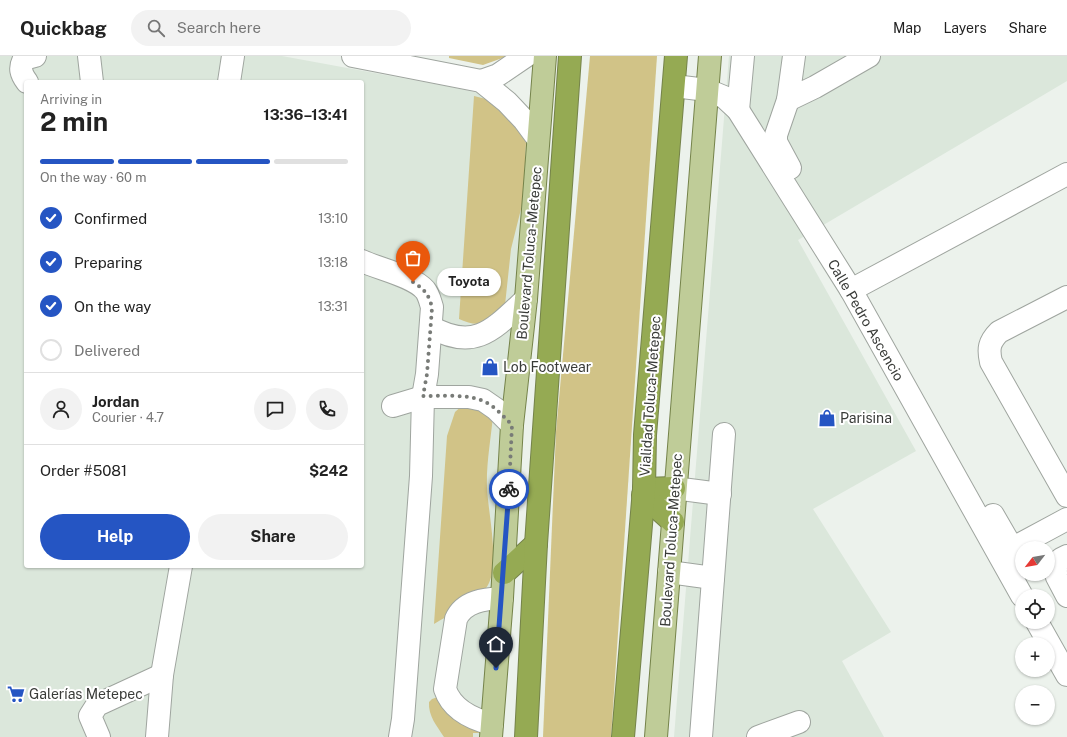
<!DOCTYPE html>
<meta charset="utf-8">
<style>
body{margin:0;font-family:"Public Sans",sans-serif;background:#f2f2f2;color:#222;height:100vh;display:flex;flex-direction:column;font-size:15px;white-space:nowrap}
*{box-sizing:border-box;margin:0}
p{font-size:13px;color:#767676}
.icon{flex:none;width:22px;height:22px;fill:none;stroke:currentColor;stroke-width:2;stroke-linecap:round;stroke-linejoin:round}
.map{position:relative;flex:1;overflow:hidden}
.details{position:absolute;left:24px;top:24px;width:340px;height:488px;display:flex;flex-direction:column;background:#fff;border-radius:4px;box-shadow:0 1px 3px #0004}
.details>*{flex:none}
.needle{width:26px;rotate:239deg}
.buttons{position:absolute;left:1015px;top:485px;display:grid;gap:8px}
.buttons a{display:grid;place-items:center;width:40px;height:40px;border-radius:50%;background:#fff;box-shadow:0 1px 3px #0004;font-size:20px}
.pin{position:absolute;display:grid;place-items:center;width:34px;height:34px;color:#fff;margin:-41px -17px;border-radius:50% 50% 50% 0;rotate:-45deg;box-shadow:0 0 4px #0007}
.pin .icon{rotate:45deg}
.courier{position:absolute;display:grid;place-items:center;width:40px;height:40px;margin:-20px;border:3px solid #2555c3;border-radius:50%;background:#fff;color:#222;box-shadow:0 1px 5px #0007}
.bubble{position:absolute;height:28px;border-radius:14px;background:#fff;box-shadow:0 1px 3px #0004;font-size:13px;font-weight:700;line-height:28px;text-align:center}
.headline em{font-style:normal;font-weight:700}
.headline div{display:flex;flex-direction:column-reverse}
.headline{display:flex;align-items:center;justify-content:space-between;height:68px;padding:0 16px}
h1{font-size:26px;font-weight:700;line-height:30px}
.bar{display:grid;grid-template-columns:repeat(4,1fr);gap:6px 4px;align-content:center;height:48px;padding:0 16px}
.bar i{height:5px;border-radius:3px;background:#e0e0e0}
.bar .selected{background:#2555c3}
.bar p{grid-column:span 4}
.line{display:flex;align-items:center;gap:10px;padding:0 16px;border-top:1px solid #e0e0e0}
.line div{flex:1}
.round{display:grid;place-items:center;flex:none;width:42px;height:42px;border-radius:21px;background:#f2f2f2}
ol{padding:0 16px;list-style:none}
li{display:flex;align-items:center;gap:12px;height:44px}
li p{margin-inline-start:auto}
li .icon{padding:4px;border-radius:50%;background:#2555c3;color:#fff;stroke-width:4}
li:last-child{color:#767676}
li i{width:22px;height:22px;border:2px solid #e0e0e0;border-radius:50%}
.cta{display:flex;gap:8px;margin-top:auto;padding:8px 16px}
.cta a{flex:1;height:46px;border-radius:24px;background:#2555c3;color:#fff;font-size:16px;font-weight:700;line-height:46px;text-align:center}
.cta a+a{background:#f2f2f2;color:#222}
header{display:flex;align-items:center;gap:24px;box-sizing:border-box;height:56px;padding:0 20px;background:#fff;border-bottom:1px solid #e0e0e0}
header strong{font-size:19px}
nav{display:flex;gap:22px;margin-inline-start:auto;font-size:14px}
.search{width:280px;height:36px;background:#f2f2f2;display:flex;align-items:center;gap:10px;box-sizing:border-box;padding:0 14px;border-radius:22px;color:#767676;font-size:15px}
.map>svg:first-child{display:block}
</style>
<header>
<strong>Quickbag</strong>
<div class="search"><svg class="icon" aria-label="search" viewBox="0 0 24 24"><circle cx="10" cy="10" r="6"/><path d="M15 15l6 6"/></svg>Search here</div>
<nav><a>Map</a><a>Layers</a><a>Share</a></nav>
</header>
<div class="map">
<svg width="1067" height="681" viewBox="0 0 1067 681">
<rect width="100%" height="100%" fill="#ecf2ec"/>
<g fill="#dbe7db" fill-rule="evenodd">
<path d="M 0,0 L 282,0 L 451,31 L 497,41 L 522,64 L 530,95 L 486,681 L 0,681 ZM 26,26 L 362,26 L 362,510 L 26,510 Z"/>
<polygon points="729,0 1067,0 1067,25 798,184 916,395 813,453 891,576 842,605 884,681 674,681"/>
</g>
<g fill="#d1c387">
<polygon points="449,0 508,0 483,9 449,2"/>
<polygon points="590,0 657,0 611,681 543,681 556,376"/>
<path d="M 474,40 L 490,44 L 522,75 L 526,87 L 523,145 L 511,193 L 505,249 C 487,264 483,274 459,263 Z"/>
<path d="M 464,348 L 493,359 C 491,383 486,408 487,432 C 488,456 500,508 488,529 C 480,543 449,559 434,568 L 447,380 L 455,356 Z"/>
<path d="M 453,636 L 483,677 L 473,677 L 473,681 L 444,681 C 437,670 428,660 429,646 L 432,643 Z"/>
</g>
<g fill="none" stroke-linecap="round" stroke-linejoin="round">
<g stroke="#9fa59f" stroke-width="24">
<g id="minor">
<polyline points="89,0 92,26"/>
<polyline points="353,0 481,25 507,46 524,64 538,83"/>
<polyline points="794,0 788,44 815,31 869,0"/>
<polyline points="481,25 498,19 526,0"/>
<path d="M 27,26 C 21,18 19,12 24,3 L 35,0"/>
<polyline points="229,26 233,0"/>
<polyline points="674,30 707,34 724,41 738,54 851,234 1022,540"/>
<polyline points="788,44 776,79 776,86 790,112"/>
<polyline points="738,54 743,0"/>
<path d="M 362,205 C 379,213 413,220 425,234 C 429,239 430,245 432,251 L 427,318 L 423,341 L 421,420 L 403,663 L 400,681"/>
<polyline points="851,234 1067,118"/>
<path d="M 1067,241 L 999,276 C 989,286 988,293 991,306 L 1067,440"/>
<path d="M 431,271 C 475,296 494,273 526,243"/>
<polyline points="393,350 423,341 469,341 483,344 496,353 512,369"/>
<polyline points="674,432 720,438"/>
<polyline points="993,459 1022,509"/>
<polyline points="1000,499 1067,463"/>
<polyline points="1067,500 1061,503 1055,513 1057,521 1067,540"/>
<polyline points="669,516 713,522"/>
<polyline points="1037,566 1067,619"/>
<path d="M 492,668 C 472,663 452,654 445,633 L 456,563 C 464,545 485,543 502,542"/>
<polyline points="99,681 90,660 97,649 162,619"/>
<polyline points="157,681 162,619 181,510"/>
<polyline points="701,681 724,378"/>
<polyline points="758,681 799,666"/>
</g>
</g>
<g stroke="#75834a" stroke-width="24">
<g id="major">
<polyline points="491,681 502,542 512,369 526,243 545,0"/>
<polyline points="656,681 710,0"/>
</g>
</g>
<g stroke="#75834a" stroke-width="24">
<g id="highway">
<polyline points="644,433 674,432"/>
<polyline points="643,439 673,466"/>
<polyline points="504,517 536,488"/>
<polyline points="526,681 536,488 570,0"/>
<polyline points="623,681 644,433 645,379 676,0"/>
</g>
</g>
<use href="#minor" stroke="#fff" stroke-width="22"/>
<use href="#major" stroke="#bfcc98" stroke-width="22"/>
<use href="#highway" stroke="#95aa53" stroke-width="22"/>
</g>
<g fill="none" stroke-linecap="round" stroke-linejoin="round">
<path stroke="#787b77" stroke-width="4" stroke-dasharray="0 7.2" d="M 413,226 C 424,233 429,238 432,252 L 427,318 L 423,340 C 439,340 468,338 483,345 C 495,350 503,360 512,369 L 509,433"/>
<polyline stroke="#2555c3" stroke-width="5" points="496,612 509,433"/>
</g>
<defs>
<g id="shop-bare" transform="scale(1.38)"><path d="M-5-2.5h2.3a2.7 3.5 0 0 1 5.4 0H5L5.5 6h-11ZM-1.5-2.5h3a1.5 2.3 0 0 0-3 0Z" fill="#2555c3" stroke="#fff" stroke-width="2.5" paint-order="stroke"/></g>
<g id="supermarket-bare" transform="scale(1.38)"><path d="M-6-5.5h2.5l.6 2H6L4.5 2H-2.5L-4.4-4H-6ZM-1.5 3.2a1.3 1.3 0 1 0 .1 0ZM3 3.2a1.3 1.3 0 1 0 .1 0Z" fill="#2555c3" stroke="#fff" stroke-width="2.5" paint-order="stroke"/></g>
</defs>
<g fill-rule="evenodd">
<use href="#shop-bare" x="490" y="311"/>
<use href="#shop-bare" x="827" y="362"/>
<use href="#supermarket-bare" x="16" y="638"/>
</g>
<g text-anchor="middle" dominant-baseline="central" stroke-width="4" stroke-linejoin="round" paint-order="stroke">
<g font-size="14" fill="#393b38" stroke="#fff">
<text transform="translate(529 197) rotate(-85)">Boulevard Toluca-Metepec</text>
<text transform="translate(866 264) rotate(60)">Calle Pedro Ascencio</text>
<text transform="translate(650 340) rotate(-86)">Vialidad Toluca-Metepec</text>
<text transform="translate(671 484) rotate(-86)">Boulevard Toluca-Metepec</text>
</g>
<g font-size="14" fill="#393b38" stroke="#fff" text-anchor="start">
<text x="503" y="311">Lob Footwear</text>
<text x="840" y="362">Parisina</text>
<text x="29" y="638">Galerías Metepec</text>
</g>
</g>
</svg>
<div class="buttons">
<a><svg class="needle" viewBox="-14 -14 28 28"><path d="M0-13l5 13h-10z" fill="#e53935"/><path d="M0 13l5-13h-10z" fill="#767676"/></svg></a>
<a><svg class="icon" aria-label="locate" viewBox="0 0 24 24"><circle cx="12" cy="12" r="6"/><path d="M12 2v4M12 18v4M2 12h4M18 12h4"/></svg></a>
<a>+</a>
<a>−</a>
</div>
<div class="pin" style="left:413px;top:226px;background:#ea580c"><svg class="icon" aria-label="bag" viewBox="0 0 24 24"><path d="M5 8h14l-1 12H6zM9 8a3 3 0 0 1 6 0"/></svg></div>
<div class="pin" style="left:496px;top:612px;background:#1f2937"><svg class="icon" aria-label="home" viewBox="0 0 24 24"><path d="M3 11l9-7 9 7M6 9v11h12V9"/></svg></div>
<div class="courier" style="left:509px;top:433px"><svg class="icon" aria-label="bike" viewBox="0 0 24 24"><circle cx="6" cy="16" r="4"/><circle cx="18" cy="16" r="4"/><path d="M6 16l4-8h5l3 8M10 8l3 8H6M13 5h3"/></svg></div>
<div class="bubble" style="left:437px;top:212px;width:64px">Toyota</div>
<section class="details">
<div class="headline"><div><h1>2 min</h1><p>Arriving in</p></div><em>13:36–13:41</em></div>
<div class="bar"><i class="selected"></i><i class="selected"></i><i class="selected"></i><i></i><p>On the way · 60 m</p></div>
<ol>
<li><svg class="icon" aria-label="check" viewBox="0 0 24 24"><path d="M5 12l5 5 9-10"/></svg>Confirmed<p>13:10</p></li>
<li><svg class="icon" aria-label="check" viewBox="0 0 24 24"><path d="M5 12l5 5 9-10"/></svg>Preparing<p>13:18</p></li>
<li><svg class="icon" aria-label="check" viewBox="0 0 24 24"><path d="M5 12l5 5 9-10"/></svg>On the way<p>13:31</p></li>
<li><i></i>Delivered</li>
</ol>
<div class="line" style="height:72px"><a class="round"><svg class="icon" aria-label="person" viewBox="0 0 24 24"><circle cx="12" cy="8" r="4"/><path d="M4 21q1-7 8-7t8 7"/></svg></a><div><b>Jordan</b><p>Courier · 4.7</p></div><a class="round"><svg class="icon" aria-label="chat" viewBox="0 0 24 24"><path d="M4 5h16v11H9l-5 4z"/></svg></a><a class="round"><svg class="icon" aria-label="phone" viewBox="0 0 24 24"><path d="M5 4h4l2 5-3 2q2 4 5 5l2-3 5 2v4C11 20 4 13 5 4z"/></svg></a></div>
<div class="line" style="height:52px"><div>Order #5081</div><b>$242</b></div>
<div class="cta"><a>Help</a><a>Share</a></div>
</section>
</div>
